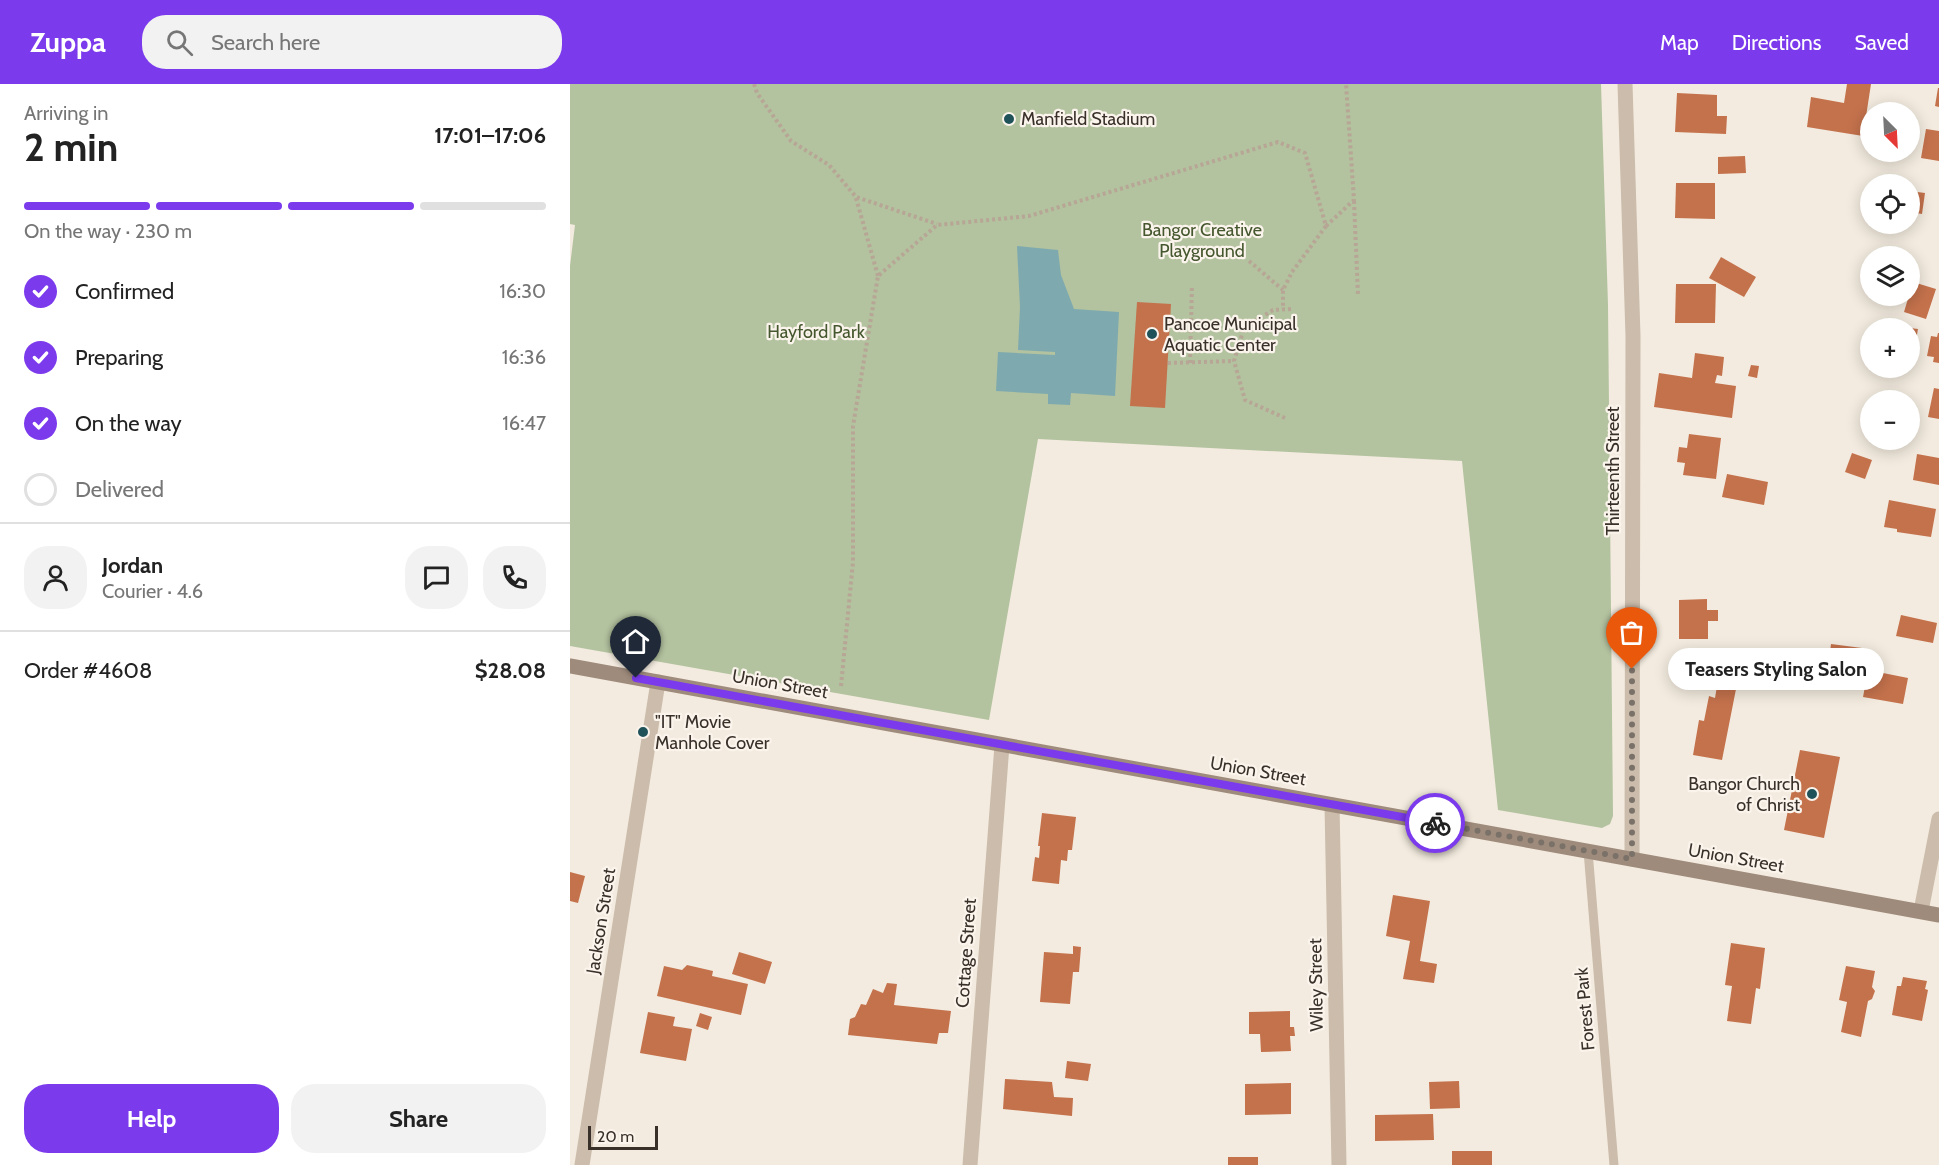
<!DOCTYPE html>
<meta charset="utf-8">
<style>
body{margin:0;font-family:Cabin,sans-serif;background:#f2f2f2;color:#222;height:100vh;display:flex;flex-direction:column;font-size:22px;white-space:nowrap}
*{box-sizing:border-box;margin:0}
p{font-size:20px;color:#767676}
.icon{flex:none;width:33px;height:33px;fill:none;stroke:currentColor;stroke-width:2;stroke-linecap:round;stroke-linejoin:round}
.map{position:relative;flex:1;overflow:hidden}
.drawer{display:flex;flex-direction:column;background:#fff;width:570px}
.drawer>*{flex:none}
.needle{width:39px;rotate:156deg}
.fabs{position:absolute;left:1290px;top:18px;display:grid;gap:12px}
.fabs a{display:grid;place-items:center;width:60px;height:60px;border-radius:50%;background:#fff;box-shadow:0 3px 15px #0003;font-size:30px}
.scale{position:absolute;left:18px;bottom:15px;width:70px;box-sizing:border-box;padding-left:6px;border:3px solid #39302a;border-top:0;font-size:16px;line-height:21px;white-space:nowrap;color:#39302a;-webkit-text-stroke:4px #faf4ec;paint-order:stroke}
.pin{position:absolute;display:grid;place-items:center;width:51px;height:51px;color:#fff;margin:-62px -26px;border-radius:50% 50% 50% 0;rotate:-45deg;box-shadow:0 0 6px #0007}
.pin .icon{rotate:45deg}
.courier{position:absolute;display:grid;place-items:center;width:60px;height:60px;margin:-30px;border:4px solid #7c3aed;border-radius:50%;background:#fff;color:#222;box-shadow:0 2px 8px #0007}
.bubble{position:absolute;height:42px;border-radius:21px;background:#fff;box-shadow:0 3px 15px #0003;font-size:20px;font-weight:700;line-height:42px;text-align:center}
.headline em{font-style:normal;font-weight:700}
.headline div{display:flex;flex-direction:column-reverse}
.headline{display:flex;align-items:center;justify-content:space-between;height:102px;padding:0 24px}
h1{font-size:39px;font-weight:700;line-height:45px}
.bar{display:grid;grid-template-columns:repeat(4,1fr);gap:9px 6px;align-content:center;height:72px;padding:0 24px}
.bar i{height:8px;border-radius:4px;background:#e0e0e0}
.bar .selected{background:#7c3aed}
.bar p{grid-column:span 4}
.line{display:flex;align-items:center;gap:15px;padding:0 24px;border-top:2px solid #e0e0e0}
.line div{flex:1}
.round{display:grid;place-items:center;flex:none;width:63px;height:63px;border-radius:24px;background:#f2f2f2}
ol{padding:0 24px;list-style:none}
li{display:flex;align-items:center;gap:18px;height:66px}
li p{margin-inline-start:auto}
li .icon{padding:6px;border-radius:50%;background:#7c3aed;color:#fff;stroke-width:4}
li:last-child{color:#767676}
li i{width:33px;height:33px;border:3px solid #e0e0e0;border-radius:50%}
.button{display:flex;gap:12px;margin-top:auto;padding:12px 24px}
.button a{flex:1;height:69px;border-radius:24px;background:#7c3aed;color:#fff;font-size:24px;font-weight:700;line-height:69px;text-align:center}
.button a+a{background:#f2f2f2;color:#222}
header{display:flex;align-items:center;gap:36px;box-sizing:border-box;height:84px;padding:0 30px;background:#7c3aed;color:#fff}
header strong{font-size:28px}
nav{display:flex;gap:33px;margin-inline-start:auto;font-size:21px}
.search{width:420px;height:54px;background:#f2f2f2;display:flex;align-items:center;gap:15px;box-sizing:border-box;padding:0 21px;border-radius:24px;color:#767676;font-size:22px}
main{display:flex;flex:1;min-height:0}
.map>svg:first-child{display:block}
</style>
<header>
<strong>Zuppa</strong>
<div class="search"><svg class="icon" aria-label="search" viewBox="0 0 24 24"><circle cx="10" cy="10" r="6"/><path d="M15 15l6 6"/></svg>Search here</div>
<nav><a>Map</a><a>Directions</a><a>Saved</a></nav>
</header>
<main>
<section class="drawer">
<div class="headline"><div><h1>2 min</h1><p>Arriving in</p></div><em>17:01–17:06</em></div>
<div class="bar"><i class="selected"></i><i class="selected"></i><i class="selected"></i><i></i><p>On the way · 230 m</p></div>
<ol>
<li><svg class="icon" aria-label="check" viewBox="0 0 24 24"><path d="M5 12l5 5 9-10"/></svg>Confirmed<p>16:30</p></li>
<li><svg class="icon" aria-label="check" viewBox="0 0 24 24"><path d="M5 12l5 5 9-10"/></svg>Preparing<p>16:36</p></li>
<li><svg class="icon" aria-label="check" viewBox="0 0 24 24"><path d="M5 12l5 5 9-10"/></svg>On the way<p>16:47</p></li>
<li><i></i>Delivered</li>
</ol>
<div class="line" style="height:108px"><a class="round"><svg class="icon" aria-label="person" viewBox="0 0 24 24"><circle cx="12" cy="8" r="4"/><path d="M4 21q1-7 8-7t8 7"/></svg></a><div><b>Jordan</b><p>Courier · 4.6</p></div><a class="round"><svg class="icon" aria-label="chat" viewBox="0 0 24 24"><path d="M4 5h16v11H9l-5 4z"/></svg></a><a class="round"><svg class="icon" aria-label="phone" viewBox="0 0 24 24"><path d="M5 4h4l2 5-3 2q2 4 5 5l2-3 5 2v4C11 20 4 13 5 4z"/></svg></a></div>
<div class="line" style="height:78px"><div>Order #4608</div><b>$28.08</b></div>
<div class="button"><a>Help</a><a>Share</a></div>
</section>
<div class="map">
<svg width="1369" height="1081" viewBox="0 0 1369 1081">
<rect width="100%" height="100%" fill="#f3ebdf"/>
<polygon fill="#b3c29f" points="0,0 1031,0 1038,221 1043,732 1040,740 1032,744 928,726 892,377 468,355 419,636 0,562 0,182 5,141 0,140"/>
<polygon fill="#7eaaaf" points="447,162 488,166 491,191 504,225 549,228 545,312 501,309 500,321 478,320 478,310 426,307 428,268 485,271 485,268 448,266 450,223"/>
<g fill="#c4724c">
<polygon points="1277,0 1301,0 1293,52 1237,43 1241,13 1274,19"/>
<polygon points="1368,4 1369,4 1369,23 1365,22"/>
<polygon points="1107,9 1147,11 1147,32 1157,32 1156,50 1105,48"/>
<polygon points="1356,45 1369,47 1369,77 1351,74"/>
<polygon points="1175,72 1176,89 1148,90 1148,73"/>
<polygon points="1106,99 1145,99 1145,135 1105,134"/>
<polygon points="1340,107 1355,109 1352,130 1340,128"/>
<polygon points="1151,173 1186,193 1174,213 1139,194"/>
<polygon points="1343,198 1366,205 1356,235 1334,228"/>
<polygon points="1106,200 1146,200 1145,239 1105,239"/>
<polygon points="567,218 601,220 595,324 560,322"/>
<polygon points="1325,241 1339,243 1339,244 1325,244"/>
<polygon points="1340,244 1348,245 1343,273 1340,272"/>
<polygon points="1368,249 1369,249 1369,279 1363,278 1364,273 1357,272 1361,252 1367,253"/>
<polygon points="1125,269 1154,273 1152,292 1147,291 1145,299 1166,302 1162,334 1084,323 1089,289 1122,294"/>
<polygon points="1181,281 1189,282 1187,294 1178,292"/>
<polygon points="1364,304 1369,305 1369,335 1358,333"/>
<polygon points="1299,317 1300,317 1300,337 1296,336"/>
<polygon points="1119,350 1151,354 1146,395 1113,391 1115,379 1107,378 1109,363 1117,364"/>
<polygon points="1282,369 1302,376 1295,395 1275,388"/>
<polygon points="1347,370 1369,374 1369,401 1343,396"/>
<polygon points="1157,390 1198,398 1194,421 1152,413"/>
<polygon points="1319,416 1366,425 1361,453 1327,448 1327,445 1314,443"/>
<polygon points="1137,515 1137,526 1148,526 1148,537 1138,537 1138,555 1109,555 1109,516"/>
<polygon points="1331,531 1367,539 1363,559 1326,552"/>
<polygon points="1261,560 1292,564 1290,580 1259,576"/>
<polygon points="1135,570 1169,577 1165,598 1131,591"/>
<polygon points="1178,583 1194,586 1191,599 1175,596"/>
<polygon points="1298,586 1338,594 1333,620 1293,613"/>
<polygon points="1148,596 1167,600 1152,676 1123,671 1129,636 1134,637 1139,612 1145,614"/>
<polygon points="1230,666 1270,673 1254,754 1214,746"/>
<polygon points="472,729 506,733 502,766 498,766 497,777 491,776 489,800 462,797 465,773 469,774 470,762 468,762"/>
<polygon points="0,788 15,792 8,819 0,817"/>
<polygon points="823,811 860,817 850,877 867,880 864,899 833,895 840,857 816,852"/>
<polygon points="1161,859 1195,864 1190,905 1186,904 1181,940 1157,937 1162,902 1155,901"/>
<polygon points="503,862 511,863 509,888 503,888 500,920 470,918 474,868 503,870"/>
<polygon points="169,868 202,878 195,900 162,890"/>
<polygon points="117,881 143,887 142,892 178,900 171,931 87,912 94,882 112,886"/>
<polygon points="1276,882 1305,887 1302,903 1305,907 1302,915 1298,917 1291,953 1271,948 1277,918 1269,916"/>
<polygon points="1333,893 1357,897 1355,905 1358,906 1352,937 1322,931 1327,902 1331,902"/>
<polygon points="317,899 327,900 324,921 381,927 378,949 369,949 367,960 278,951 280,935 285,933 291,920 296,921 303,905 313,909"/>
<polygon points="720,927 720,943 724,943 725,952 720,952 721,967 691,968 690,950 679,950 679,928"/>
<polygon points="78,928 105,933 103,942 122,945 116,977 70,969"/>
<polygon points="130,929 142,933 138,946 126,942"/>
<polygon points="497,977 521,980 518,997 495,994"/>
<polygon points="435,995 482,998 484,1013 503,1014 502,1032 433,1025"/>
<polygon points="889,997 890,1024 860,1025 859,998"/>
<polygon points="721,999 721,1030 675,1031 675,1000"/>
<polygon points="863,1030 864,1056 805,1057 805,1031"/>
<rect x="882" y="1067" width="40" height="14"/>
<rect x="658" y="1073" width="30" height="8"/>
</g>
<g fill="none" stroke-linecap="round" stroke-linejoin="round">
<g stroke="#b7a695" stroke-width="4" stroke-dasharray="3 3" stroke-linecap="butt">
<polyline points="184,0 187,9 221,57 259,81 286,113 367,140"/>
<polyline points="286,114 308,192"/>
<polyline points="784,117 788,211"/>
<polyline points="756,142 784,116 776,0"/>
<polyline points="679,177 713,206"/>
<polyline points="598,279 664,277"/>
<polyline points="620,279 622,201"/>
<polyline points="715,334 675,316 664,277 674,244 703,226 721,225"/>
<polyline points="271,602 283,478 283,342 308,192 367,141 459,132 708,58 735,69 756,142 722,188 713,206 713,225"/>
</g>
<polyline stroke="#cbbcab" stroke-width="9" points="1018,767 1044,1081"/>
<g stroke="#cbbcab" stroke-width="15">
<polyline points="1055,0 1063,252 1062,775"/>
<polyline points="762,721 769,1081"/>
<polyline points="1351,827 1369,735"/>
<polyline points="12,1081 88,598"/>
<polyline points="400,1081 432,661"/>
</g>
<polyline stroke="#9f8b7c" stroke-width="15" points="0,582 1369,831"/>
</g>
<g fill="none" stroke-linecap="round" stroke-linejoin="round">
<polyline stroke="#7a7169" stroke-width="6" stroke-dasharray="0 10.8" points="865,739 1062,775 1062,585"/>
<polyline stroke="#7c3aed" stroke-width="8" points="66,594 865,739"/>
</g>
<g fill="#20525a" stroke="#faf4ec" stroke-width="2">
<circle cx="439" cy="35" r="6"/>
<circle cx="582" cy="250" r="6"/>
<circle cx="73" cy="648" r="6"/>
<circle cx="1242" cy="710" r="6"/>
</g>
<g text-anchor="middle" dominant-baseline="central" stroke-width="4.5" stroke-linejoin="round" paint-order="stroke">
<g font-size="18" fill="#39302a" stroke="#faf4ec" text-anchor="start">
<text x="451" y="35">Manfield Stadium</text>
<text x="594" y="240">Pancoe Municipal<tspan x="594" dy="21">Aquatic Center</tspan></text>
<text x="85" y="638">"IT" Movie<tspan x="85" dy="21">Manhole Cover</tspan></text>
<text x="1230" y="700" text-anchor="end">Bangor Church<tspan x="1230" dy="21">of Christ</tspan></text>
</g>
<g font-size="18" fill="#45572e" stroke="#faf4ec">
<text x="632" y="146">Bangor Creative<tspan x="632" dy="21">Playground</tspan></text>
<text x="246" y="248">Hayford Park</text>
</g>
<g font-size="18" fill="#39302a" stroke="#faf4ec">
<text transform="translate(1043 387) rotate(-90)">Thirteenth Street</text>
<text transform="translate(210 600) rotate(10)">Union Street</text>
<text transform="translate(688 687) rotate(10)">Union Street</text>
<text transform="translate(1166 774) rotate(10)">Union Street</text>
<text transform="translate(31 837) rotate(-81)">Jackson Street</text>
<text transform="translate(396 869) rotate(-86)">Cottage Street</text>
<text transform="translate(746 901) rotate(-91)">Wiley Street</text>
<text transform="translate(1015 925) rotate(-95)">Forest Park</text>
</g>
</g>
</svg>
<div class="fabs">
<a><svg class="needle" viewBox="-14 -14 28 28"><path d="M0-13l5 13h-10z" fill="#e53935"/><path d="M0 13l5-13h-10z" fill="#767676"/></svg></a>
<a><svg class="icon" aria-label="locate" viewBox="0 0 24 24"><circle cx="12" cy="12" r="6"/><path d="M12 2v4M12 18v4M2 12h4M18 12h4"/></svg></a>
<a><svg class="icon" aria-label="layers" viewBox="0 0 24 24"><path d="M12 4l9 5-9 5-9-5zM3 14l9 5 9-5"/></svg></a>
<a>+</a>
<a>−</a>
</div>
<div class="scale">20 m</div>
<div class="pin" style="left:1062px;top:585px;background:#ea580c"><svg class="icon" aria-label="bag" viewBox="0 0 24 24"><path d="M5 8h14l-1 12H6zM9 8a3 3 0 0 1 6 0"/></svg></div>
<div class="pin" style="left:66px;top:594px;background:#1f2937"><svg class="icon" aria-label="home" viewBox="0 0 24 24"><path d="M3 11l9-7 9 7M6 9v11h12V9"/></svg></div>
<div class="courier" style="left:865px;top:739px"><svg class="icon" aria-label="bike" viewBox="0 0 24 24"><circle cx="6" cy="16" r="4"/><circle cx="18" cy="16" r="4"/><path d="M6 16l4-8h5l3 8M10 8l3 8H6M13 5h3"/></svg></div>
<div class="bubble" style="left:1098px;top:564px;width:216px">Teasers Styling Salon</div>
</div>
</main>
